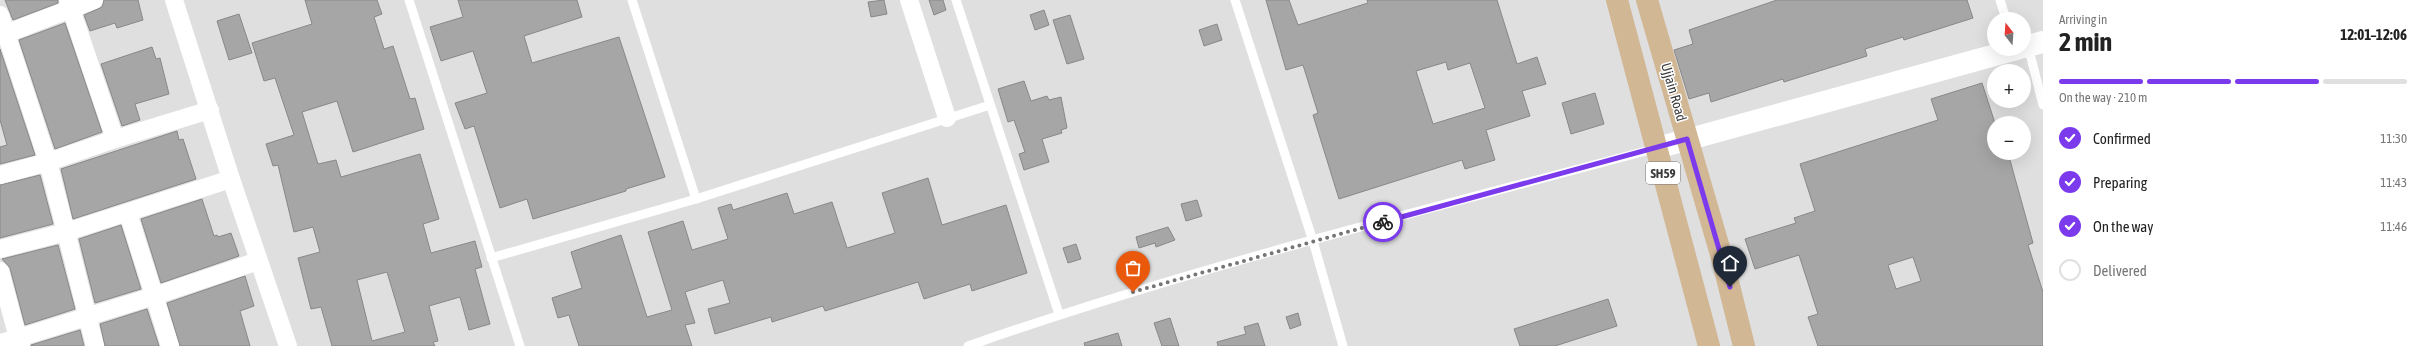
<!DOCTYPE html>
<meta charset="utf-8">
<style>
body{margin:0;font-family:"Asap Condensed",sans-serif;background:#f6f6f6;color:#222;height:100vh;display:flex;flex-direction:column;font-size:15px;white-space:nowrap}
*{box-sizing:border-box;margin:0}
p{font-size:13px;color:#767676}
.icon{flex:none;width:22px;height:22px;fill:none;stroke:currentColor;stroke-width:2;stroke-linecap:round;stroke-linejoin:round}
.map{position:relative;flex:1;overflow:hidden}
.sheet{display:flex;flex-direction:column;background:#fff;width:380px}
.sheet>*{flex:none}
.needle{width:26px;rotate:343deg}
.tools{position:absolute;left:1987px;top:12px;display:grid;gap:8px}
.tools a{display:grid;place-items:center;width:44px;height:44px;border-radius:50%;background:#fff;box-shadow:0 4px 16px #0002;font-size:20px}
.pin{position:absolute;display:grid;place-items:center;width:34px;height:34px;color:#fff;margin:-41px -17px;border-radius:50% 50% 50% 0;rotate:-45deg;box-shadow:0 0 4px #0007}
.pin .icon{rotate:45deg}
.courier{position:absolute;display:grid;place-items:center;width:40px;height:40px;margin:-20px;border:3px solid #7c3aed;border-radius:50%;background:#fff;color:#222;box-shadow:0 1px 5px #0007}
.head em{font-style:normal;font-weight:700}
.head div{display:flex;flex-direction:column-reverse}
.head{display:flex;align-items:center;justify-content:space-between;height:68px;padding:0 16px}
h1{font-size:26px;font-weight:700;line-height:30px}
.bar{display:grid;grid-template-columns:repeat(4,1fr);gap:6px 4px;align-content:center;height:48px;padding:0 16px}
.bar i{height:5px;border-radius:3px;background:#e0e0e0}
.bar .selected{background:#7c3aed}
.bar p{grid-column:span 4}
ol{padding:0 16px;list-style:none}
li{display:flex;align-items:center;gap:12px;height:44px}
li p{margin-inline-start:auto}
li .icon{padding:4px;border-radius:50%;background:#7c3aed;color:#fff;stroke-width:4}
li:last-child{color:#767676}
li i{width:22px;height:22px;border:2px solid #e0e0e0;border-radius:50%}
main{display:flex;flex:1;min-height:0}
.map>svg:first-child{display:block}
</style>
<main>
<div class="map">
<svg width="2043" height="346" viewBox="0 0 2043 346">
<rect width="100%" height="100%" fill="#dfdfe0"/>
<g fill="#a6a6a7" stroke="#888889" fill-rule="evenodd">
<polygon points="5,0 58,0 58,3 13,20"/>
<polygon points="104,0 138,0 143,20 117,28 115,23 90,31 84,15 102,7"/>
<path d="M 305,0 L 377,0 L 382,14 L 374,17 L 384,49 L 393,46 L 410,99 L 415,98 L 424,129 L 353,152 L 337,101 L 302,112 L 318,164 L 336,160 L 341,177 L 420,154 L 439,219 L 423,224 L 431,253 L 475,241 L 482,267 L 475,269 L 490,324 L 469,330 L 460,297 L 429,306 L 438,341 L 433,342 L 435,346 L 332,346 L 321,307 L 311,309 L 298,258 L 320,252 L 313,227 L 294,232 L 278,165 L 273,166 L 266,144 L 294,135 L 275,78 L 264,81 L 252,43 L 312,24 ZM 387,272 L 405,332 L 372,341 L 357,280 Z"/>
<polygon points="458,0 577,0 582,17 524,36 532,63 619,37 665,177 626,189 626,191 533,219 527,199 500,208 474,126 465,129 455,103 487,93 473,51 441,61 430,27 463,17"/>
<polygon points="884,0 887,14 871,17 868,2"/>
<polygon points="929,0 943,0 946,10 934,15"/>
<path d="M 1266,0 L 1289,0 L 1298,25 L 1368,3 L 1367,0 L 1497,0 L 1517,64 L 1537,57 L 1546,84 L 1522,91 L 1530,116 L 1486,130 L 1495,160 L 1465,169 L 1462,160 L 1339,199 L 1313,115 L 1318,113 L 1303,65 L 1286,70 ZM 1446,62 L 1448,70 L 1470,63 L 1485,108 L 1433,124 L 1416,71 Z"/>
<polygon points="1777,0 1967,0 1973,18 1904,40 1903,37 1865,49 1867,56 1784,82 1783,79 1711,102 1709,93 1689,99 1674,50 1693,44 1689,30"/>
<polygon points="1044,10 1049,25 1035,30 1030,15"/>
<polygon points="239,14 252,53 229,60 217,21"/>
<polygon points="1070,15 1084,59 1067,64 1053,20"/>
<polygon points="65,23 102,132 55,149 19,40"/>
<polygon points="1217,24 1222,40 1204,46 1199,30"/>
<polygon points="152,47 156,59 160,58 169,94 135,104 140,120 122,126 101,64"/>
<polygon points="0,49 35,155 0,164 0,147 7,145 0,120"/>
<polygon points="1024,81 1031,101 1047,96 1049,100 1061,97 1067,128 1061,130 1062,133 1042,139 1049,162 1024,170 1019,154 1025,152 1014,120 1008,122 998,89"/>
<path d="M 1982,83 L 1994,120 L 1994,153 L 2008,153 L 2033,243 L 2028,245 L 2043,292 L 2043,346 L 1818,346 L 1808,317 L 1818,314 L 1799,255 L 1755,269 L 1745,239 L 1796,223 L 1794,218 L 1815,211 L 1800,164 L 1938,120 L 1931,99 ZM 1913,257 L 1921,281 L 1896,289 L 1888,265 Z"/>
<polygon points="1595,93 1604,124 1571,134 1562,103"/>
<polygon points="177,131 179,140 183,139 196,179 73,219 61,169"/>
<polygon points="40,175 53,224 0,238 0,185"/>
<polygon points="928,178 942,225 1006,205 1027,273 972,291 970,284 924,299 918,282 825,311 823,306 772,322 771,317 715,334 708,309 730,303 723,280 685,292 695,323 685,325 692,346 579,346 569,315 558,318 552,298 582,288 571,252 621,235 647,317 672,310 648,232 683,221 692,250 728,239 718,208 731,204 733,210 787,193 794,214 832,202 847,248 895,233 882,193"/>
<polygon points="202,199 214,236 217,235 218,237 231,233 239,256 161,283 141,219"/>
<polygon points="1197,200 1202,216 1186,221 1181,204"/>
<polygon points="121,225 141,289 95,303 79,239"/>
<polygon points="1168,227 1175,240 1156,247 1155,243 1139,248 1136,237"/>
<polygon points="1076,244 1081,259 1068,263 1063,248"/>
<polygon points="58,245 75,309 25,325 10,268 2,259"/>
<polygon points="245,276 254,306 240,311 250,346 180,346 167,303"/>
<polygon points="1608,299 1617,326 1555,346 1520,346 1514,329"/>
<polygon points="147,309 159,346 105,346 100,324"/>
<polygon points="1298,313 1301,325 1290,329 1286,317"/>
<polygon points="1170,318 1179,346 1162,346 1154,323"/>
<polygon points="1258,323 1265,346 1218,346 1217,342 1246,334 1244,327"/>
<polygon points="80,330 84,346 31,346 31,345"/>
<polygon points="1118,333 1122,346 1085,346 1084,343"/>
</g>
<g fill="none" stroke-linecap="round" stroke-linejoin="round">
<g stroke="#fff" stroke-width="9">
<polyline points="409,0 520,346"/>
<polyline points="632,0 696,199"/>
<polyline points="956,0 1059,314"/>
<polyline points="1235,0 1313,241 1343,346"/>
<polyline points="2000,0 2006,19"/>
<polyline points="2028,46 2043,105"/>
<polyline points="491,258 696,199 990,105"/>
<path d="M 968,346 C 1193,267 1426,210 1657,148"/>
</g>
<g stroke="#fff" stroke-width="18">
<polyline points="68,0 115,139 210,110"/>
<polyline points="174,0 231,179 288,346"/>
<polyline points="909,0 947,118"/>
<polyline points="0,15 48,162 115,139"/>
<polyline points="0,36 94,0"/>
<polyline points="0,175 48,162 66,232 231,179"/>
<polyline points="128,213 170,346"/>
<polyline points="0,249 66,232 95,346"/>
<polyline points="0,271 18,338 154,296 258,261"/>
<polyline points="0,343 18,338 21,346"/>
</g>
<g stroke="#fff" stroke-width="22">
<polyline points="2024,47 2043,42"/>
<polyline points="1657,148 2017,49"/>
</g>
<g stroke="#d2b795" stroke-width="22">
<polyline points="1617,0 1709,346"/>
<polyline points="1647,0 1722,258 1744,346"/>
</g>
</g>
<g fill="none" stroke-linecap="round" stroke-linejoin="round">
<polyline stroke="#757576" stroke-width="4" stroke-dasharray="0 7.2" points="1133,292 1383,222"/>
<polyline stroke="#7c3aed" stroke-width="5" points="1383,222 1687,139 1730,287"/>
</g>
<g text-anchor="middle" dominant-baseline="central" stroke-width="3" stroke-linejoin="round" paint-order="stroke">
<rect fill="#fff" stroke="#767677" stroke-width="1" x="1646" y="162" width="34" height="22" rx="3"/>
<g font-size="13" font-weight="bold" fill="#3c3c3d">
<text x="1663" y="173">SH59</text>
</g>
<g font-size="14" fill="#3c3c3d" stroke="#fff">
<text transform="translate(1674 92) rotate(74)">Ujjain Road</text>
</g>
</g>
</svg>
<div class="tools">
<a><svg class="needle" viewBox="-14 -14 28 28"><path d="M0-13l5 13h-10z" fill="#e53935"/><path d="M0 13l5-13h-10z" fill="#767676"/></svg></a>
<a>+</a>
<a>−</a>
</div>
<div class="pin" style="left:1133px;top:292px;background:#ea580c"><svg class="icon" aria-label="bag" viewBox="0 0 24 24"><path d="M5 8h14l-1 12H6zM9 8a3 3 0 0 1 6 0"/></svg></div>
<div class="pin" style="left:1730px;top:287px;background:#1f2937"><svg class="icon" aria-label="home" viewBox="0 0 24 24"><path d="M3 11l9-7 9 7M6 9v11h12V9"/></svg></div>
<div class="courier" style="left:1383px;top:222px"><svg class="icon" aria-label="bike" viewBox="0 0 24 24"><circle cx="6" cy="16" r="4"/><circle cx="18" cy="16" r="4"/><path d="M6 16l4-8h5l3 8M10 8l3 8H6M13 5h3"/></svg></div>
</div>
<section class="sheet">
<div class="head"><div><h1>2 min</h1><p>Arriving in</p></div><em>12:01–12:06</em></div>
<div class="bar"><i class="selected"></i><i class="selected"></i><i class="selected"></i><i></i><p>On the way · 210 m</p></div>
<ol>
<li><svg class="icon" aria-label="check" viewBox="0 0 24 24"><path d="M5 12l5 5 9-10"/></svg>Confirmed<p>11:30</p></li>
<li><svg class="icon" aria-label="check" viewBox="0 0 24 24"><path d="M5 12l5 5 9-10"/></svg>Preparing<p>11:43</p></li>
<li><svg class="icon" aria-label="check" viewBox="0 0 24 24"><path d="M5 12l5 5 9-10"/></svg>On the way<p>11:46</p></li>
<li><i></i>Delivered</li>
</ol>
</section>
</main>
